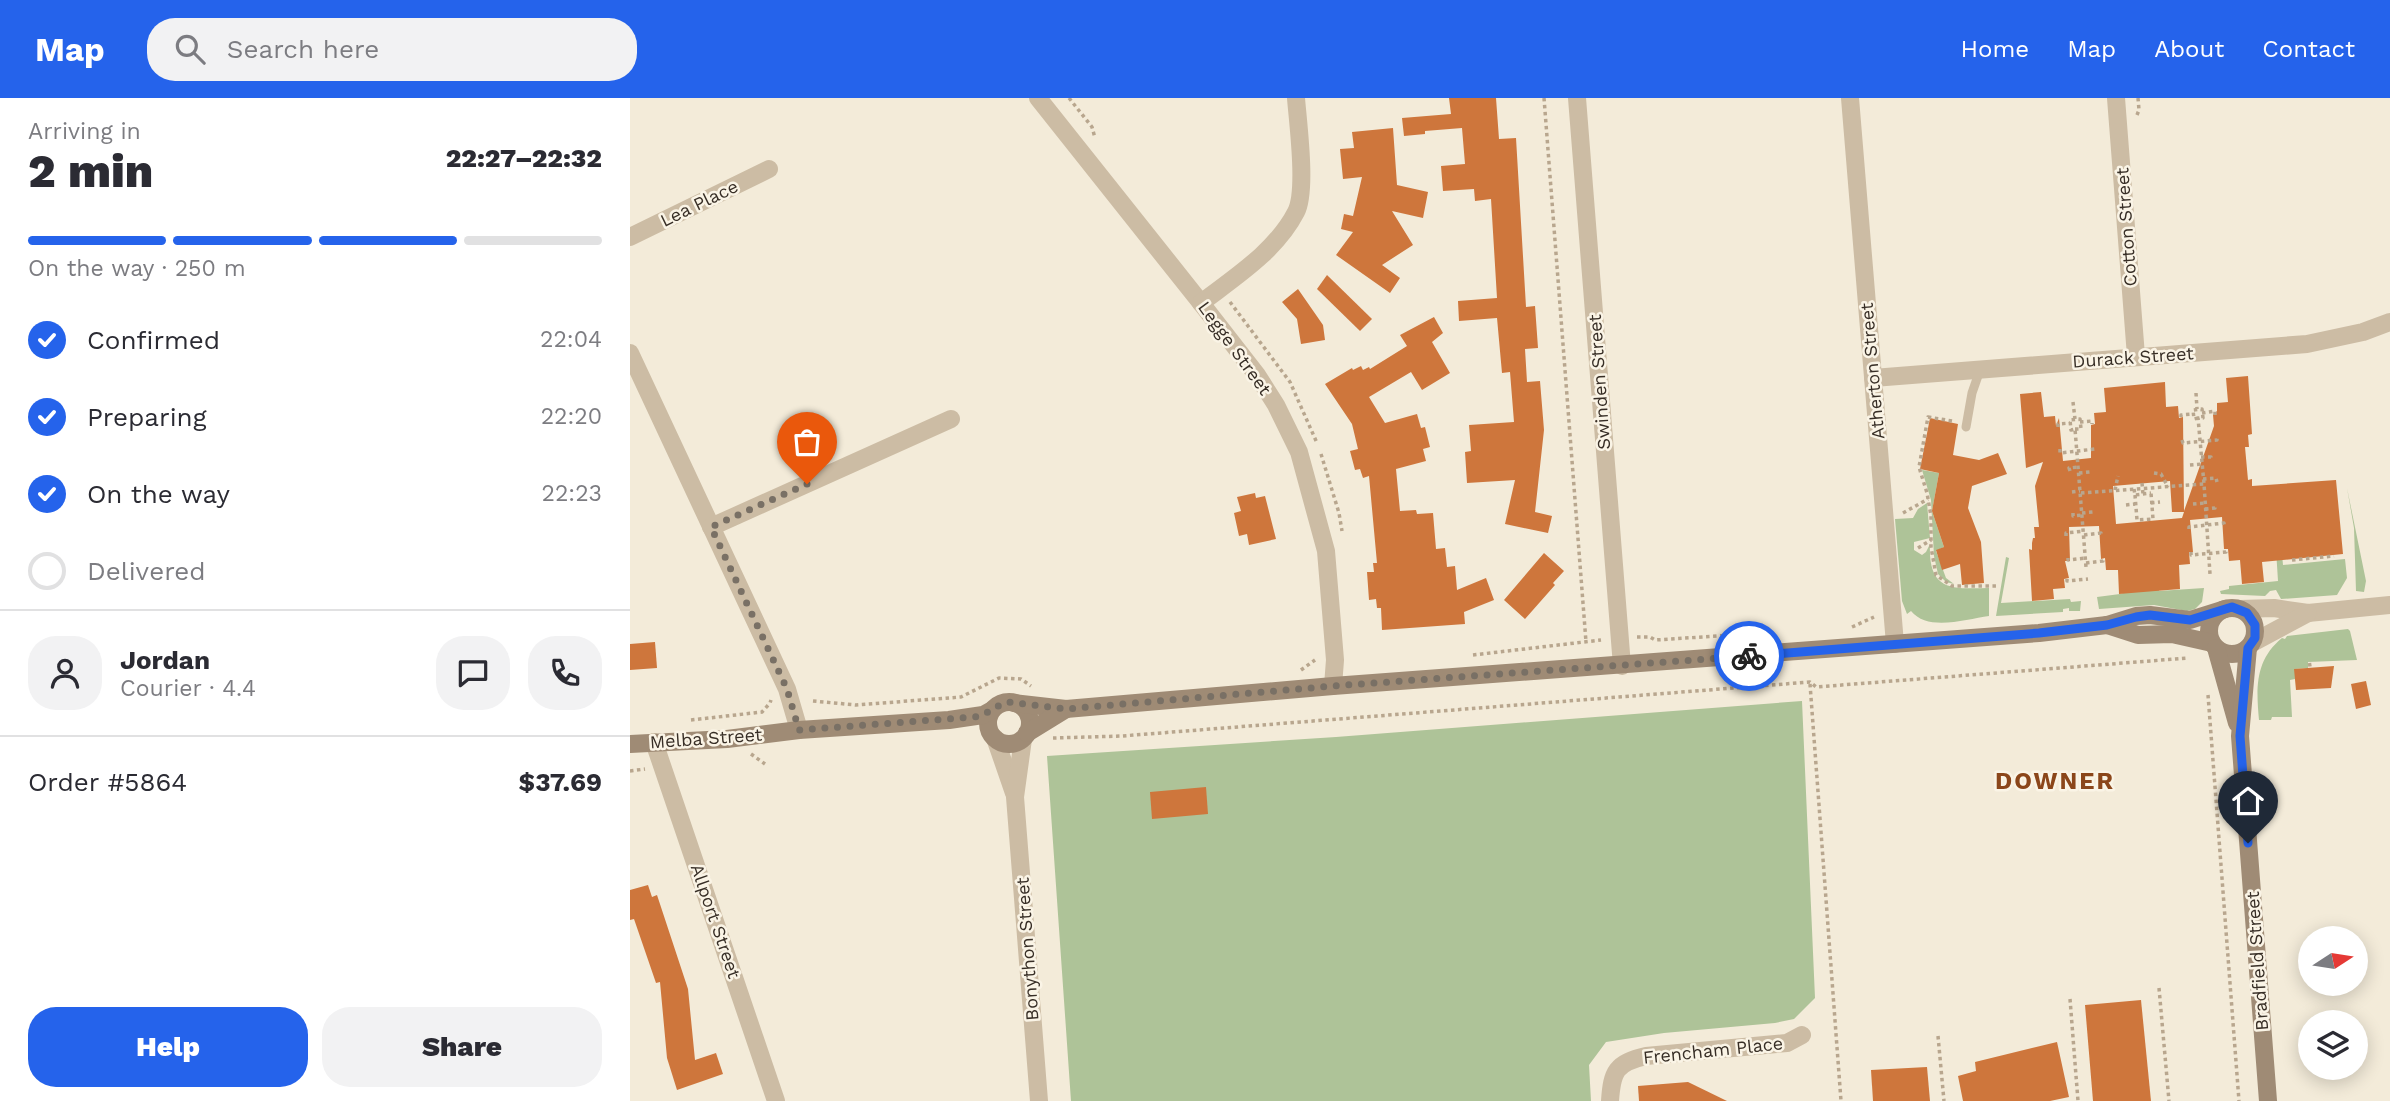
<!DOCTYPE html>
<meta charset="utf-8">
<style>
body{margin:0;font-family:"Work Sans",sans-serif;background:#f2f2f3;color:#2b2b33;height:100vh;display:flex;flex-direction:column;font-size:26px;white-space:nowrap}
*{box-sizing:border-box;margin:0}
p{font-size:23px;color:#7c7c81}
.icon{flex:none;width:38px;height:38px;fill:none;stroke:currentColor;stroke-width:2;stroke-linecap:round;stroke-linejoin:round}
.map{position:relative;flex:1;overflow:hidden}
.drawer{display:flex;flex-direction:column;background:#fff;width:630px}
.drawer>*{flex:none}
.needle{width:46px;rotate:78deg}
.controls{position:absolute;left:1668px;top:828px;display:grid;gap:14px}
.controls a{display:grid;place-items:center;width:70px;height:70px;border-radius:50%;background:#fff;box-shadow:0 4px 18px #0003;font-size:35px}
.pin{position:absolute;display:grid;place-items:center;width:60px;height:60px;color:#fff;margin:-72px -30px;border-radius:50% 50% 50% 0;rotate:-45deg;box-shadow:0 0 7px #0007}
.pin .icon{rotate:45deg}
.courier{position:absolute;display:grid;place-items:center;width:70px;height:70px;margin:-35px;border:5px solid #2563eb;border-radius:50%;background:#fff;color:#222;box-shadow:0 2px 9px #0007}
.summary em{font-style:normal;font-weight:800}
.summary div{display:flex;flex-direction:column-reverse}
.summary{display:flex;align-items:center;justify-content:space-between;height:119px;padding:0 28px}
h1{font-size:46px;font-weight:800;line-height:52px}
.bar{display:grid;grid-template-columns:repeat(4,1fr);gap:10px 7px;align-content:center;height:84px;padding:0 28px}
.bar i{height:9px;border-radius:5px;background:#e1e1e2}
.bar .current{background:#2563eb}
.bar p{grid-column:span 4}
.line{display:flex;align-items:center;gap:18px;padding:0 28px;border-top:2px solid #e1e1e2}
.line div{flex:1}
.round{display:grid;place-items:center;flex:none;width:74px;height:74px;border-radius:28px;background:#f2f2f3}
ol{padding:0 28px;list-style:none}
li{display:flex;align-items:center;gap:21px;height:77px}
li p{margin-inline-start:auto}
li .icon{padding:7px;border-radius:50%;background:#2563eb;color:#fff;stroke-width:4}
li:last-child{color:#7c7c81}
li i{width:38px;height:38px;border:4px solid #e1e1e2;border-radius:50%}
.action{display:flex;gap:14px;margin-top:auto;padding:14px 28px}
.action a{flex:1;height:80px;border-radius:28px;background:#2563eb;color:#fff;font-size:28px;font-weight:800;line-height:80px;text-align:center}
.action a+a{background:#f2f2f3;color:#2b2b33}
header{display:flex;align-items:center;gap:42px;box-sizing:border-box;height:98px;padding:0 35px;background:#2563eb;color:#fff}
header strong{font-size:33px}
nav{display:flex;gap:38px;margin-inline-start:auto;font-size:24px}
.search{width:490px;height:63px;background:#f2f2f3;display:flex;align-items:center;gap:18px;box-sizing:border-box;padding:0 24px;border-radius:28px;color:#7c7c81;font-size:26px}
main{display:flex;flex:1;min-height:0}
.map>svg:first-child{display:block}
</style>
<header>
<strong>Map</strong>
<div class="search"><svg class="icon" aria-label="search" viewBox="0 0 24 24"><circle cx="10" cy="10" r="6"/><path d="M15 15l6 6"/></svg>Search here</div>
<nav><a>Home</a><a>Map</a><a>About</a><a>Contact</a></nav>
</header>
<main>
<section class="drawer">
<div class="summary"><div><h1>2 min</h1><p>Arriving in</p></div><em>22:27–22:32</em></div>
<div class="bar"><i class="current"></i><i class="current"></i><i class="current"></i><i></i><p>On the way · 250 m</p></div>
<ol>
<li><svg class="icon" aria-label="check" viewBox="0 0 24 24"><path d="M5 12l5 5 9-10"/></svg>Confirmed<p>22:04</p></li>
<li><svg class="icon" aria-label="check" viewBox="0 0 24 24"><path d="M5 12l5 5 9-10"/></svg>Preparing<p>22:20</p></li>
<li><svg class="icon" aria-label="check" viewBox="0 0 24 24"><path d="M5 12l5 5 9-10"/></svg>On the way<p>22:23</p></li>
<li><i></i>Delivered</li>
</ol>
<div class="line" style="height:126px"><a class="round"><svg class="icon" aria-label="person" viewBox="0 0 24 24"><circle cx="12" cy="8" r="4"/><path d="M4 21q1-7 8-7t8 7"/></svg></a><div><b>Jordan</b><p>Courier · 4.4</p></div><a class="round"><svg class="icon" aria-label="chat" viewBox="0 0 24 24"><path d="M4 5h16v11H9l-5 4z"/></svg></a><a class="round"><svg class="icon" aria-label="phone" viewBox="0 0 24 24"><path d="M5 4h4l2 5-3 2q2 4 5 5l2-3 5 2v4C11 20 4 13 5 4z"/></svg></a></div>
<div class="line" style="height:91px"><div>Order #5864</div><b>$37.69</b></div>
<div class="action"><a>Help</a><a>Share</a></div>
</section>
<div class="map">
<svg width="1760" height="1003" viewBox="0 0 1760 1003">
<rect width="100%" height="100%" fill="#f3ebd9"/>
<g fill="#aec398">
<polygon points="1292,372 1309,375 1302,413 1314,449 1306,453 1316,480 1324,486 1316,484 1308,476 1304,458 1301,402"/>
<polygon points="1717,390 1736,483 1734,494 1726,493 1724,430"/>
<path d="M 1297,405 L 1300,440 L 1284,444 L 1284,452 L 1292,457 L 1296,454 L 1300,446 C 1298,493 1321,491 1359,490 L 1359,518 C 1336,521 1298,534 1281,513 L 1277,516 L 1272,503 L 1265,421 L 1283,420 L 1288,411 Z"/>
<polygon points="1650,435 1653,467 1715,461 1717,480 1707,497 1651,501 1646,492 1640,493 1635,498 1591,496 1590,493 1599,491 1599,488 1648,483 1645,436"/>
<polygon points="1376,459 1379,460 1371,505 1440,501 1441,504 1451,503 1450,513 1439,513 1439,510 1433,511 1433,514 1366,518"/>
<polygon points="1528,484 1529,493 1574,490 1572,504 1565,511 1557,513 1524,507 1469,511 1467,499 1490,496"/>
<path d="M 1718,531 L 1720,533 L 1727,562 L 1678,564 L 1678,570 L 1665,571 L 1665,581 L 1660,582 L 1662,619 L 1642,619 L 1641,622 L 1629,622 C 1626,590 1625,562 1652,540 L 1655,541 L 1657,538 Z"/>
<polygon points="1172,603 1185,900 1164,921 1145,925 1034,935 976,944 959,967 961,1003 441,1003 417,658 706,639"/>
</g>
<g fill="#ce763c" fill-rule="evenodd">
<polygon points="819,0 866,0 869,41 886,40 896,209 905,208 908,250 895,251 897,284 910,283 914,332 905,414 922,418 918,435 875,426 885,382 837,385 835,354 841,353 839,327 884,324 880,274 872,275 867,220 829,223 828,203 867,200 861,101 845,103 844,91 813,93 811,68 835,66 832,30 795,33 795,36 774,38 772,20 821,16"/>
<polygon points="763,30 767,87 798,94 793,120 762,113 783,147 752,167 770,180 760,195 706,157 723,134 711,131 714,116 723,118 732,79 713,81 710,51 724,50 722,34"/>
<polygon points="697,177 742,221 730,233 687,191"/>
<polygon points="668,191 693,227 695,242 671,246 667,221 652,204"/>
<polygon points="804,219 813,235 802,244 820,275 792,292 781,274 739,299 755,325 787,316 791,330 795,329 800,349 793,351 796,363 766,371 770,413 786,412 787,416 803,415 806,451 815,450 817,469 825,468 827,492 856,480 864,502 834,514 835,526 752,532 751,510 747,510 746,501 739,502 737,474 744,474 743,465 747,465 739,378 733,380 730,371 725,372 720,353 728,351 722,326 695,286 722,270 723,272 731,268 733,272 739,269 740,271 777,248 770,237"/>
<path d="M 1618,278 L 1622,336 L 1618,337 L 1619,349 L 1615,349 L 1618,382 L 1622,381 L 1622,388 L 1706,382 L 1713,456 L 1632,464 L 1634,484 L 1612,486 L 1610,462 L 1599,463 L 1598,451 L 1594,451 L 1592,419 L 1560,422 L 1563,454 L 1559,454 L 1560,466 L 1549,467 L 1550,491 L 1489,496 L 1488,472 L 1476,472 L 1475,460 L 1471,461 L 1469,428 L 1439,429 L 1440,463 L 1435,463 L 1439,480 L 1434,481 L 1435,490 L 1423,491 L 1424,501 L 1402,503 L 1399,451 L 1402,452 L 1402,445 L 1403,440 L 1405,440 L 1404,429 L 1409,429 L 1405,388 L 1413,364 L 1396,370 L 1390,296 L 1411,294 L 1414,319 L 1425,318 L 1426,328 L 1429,320 L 1433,363 L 1461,360 L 1461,327 L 1465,326 L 1464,315 L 1476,314 L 1474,290 L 1535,284 L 1536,309 L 1548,308 L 1549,320 L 1553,319 L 1554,413 L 1584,328 L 1583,317 L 1587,313 L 1587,305 L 1598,304 L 1596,280 ZM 1540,383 L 1542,414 L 1554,414 L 1552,420 L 1486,426 L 1483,388 Z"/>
<polygon points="1300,320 1328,326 1323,357 1349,362 1368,355 1377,376 1342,388 1338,410 1351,444 1354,485 1332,487 1330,466 1312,472 1306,452 1314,449 1302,413 1309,375 1290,371"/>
<polygon points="625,395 626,400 635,398 646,441 619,447 617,436 609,438 604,415 611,413 607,399"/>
<polygon points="914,455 934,473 923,485 925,487 895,521 874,502"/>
<polygon points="25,544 27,570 0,572 0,546"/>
<polygon points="1704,568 1701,590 1666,592 1664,571"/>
<polygon points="1736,583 1741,607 1726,611 1721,586"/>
<polygon points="576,689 578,716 522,721 520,694"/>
<polygon points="18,787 22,799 27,797 58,891 65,962 86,955 93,976 47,992 37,960 30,884 26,885 4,821 0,822 0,792"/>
<polygon points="1511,902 1521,1003 1463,1003 1455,907"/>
<polygon points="1427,944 1439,999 1420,1003 1333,1003 1328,978 1346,973 1345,964"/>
<polygon points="1297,969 1300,1003 1243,1003 1241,972"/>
<polygon points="1058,984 1097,1003 1009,1003 1008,988"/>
</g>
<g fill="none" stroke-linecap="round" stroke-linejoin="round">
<g stroke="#b8a68e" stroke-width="3.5" stroke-dasharray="3.5 3.5" stroke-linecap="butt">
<polyline points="439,0 462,29 465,40"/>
<polyline points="914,0 956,544"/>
<polyline points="1507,17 1509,12 1508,0"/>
<polyline points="600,204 660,284 687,345"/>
<polyline points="1566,295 1567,311"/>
<polyline points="1443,304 1445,321"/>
<polyline points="1572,315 1585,313 1585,317"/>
<polyline points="1551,319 1551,317 1563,316"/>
<polyline points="1568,320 1564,321 1563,312 1572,311 1573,320 1568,320 1574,386"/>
<polyline points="1322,323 1298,319 1289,369 1297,395 1301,418 1301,449 1306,477 1322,488 1366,488"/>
<polyline points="1450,324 1462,323 1462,326"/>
<polyline points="1428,329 1428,326 1440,325"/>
<polyline points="1445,331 1451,331 1450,321 1440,322 1441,332 1445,331 1456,469"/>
<polyline points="1552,342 1553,345 1587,342 1587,339"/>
<polyline points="1430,351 1430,355 1465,351 1464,349"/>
<polyline points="691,356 709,415 712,433"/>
<polyline points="1571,359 1581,359 1581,362"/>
<polyline points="1560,367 1572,366"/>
<polyline points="1440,373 1439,370 1449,369"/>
<polyline points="1449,375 1460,374"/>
<polyline points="1524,375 1531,376 1538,389"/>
<polyline points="1573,381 1586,380 1587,384"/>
<polyline points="1512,385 1513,396"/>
<polyline points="1504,391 1505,397 1521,395"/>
<polyline points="1485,392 1488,378"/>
<polyline points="1442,394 1450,393"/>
<polyline points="1451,395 1574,386 1580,476"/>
<polyline points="1505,397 1507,422 1523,421 1521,395"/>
<polyline points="1521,405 1530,404"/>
<polyline points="1563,406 1575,405"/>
<polyline points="1496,407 1505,406"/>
<polyline points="1575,411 1585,410 1585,407"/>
<polyline points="1273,415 1298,401"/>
<polyline points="1443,415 1443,418 1453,417"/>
<polyline points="1452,415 1463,414"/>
<polyline points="1559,431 1559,429 1594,425 1594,428"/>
<polyline points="1454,437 1471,435 1471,438"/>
<polyline points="1436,438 1436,435 1454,433"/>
<polyline points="1288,450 1301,442"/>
<polyline points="1561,454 1561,457 1596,454 1596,451"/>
<polyline points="1438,460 1438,462 1456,460"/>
<polyline points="1662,462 1704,458"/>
<polyline points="1456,465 1473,463 1473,461"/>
<polyline points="1437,481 1437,483 1458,481"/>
<polyline points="1222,529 1244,519"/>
<polyline points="1007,539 1020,539 1025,542 1103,537"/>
<polyline points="843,557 971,542"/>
<polyline points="1678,567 1684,566"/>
<polyline points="671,572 685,562"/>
<polyline points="1180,586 1211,1003"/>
<polyline points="1578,597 1609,1003"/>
<polyline points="183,603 226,607 331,599 369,580 391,581 401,588"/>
<polyline points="61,622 132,614 140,605 141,602"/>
<polyline points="423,640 492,638 1180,584 1186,589 1558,560"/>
<polyline points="121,656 135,666"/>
<polyline points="0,673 15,671"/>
<polyline points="1529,890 1539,1003"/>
<polyline points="1440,901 1448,1003"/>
<polyline points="1308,938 1314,1003"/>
</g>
<polyline stroke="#ccbca4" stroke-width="9" points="1336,329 1342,295 1350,272"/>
<g stroke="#ccbca4" stroke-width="18">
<polyline points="408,0 571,205 627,277 646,307 669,354 696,453 705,562 703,588"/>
<polyline points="947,0 992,568"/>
<polyline points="1220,0 1265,546"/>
<polyline points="1486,0 1506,258"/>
<polyline points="0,139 139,71"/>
<path d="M 571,205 C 605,179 646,153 666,114 C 677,93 668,26 666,0"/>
<polyline points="0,255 157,591 169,632"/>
<polyline points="1243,280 1677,246 1733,234 1760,224"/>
<polyline points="81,429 321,321"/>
<polyline points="1610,511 1644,510 1678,515 1760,507"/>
<polyline points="1622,545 1678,515"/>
<polyline points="365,640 384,695"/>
<polyline points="393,641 385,699 409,1003"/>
<polyline points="24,644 146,1003"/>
<path d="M 980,1003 C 982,973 986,965 1016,958 L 1157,945 L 1172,937"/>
</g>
<g stroke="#9f8b75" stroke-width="18">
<circle cx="1602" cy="533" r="23"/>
<polyline points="1477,527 1508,537 1542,536 1582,545"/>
<polyline points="1586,550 1607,625"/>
<polyline points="1618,550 1610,638 1638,1003"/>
<circle cx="379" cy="625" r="21"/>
<polyline points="384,605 436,611 703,588 1409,535 1477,527 1506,518 1520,517 1560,522 1595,511"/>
<polyline points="397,635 436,611"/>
<polyline points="0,646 97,641 169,632 319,622 353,617 362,612"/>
</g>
</g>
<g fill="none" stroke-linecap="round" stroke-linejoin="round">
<path stroke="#797065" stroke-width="7" stroke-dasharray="0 12.6" d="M 177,386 L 81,429 L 157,591 L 169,632 L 344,619 C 357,617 365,608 377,604 L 436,611 L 703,588 L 1119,558"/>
<polyline stroke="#2563eb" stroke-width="9" points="1119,558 1409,535 1477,527 1506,519 1520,517 1560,522 1602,509 1617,515 1625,527 1625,540 1618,550 1610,638 1618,745"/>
</g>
<g text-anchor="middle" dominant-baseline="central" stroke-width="5" stroke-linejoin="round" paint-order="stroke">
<g font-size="18" fill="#372e26" stroke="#faf4e6">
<text transform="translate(69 105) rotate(-26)">Lea Place</text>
<text transform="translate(1496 129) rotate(-94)">Cotton Street</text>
<text transform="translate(605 250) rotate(54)">Legge Street</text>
<text transform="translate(1503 259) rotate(-4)">Durack Street</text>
<text transform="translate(1242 273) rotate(-95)">Atherton Street</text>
<text transform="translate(969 284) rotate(-94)">Swinden Street</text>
<text transform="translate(76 640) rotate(-4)">Melba Street</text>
<text transform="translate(86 823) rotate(71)">Allport Street</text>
<text transform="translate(397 851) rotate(-94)">Bonython Street</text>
<text transform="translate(1627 863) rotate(-94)">Bradfield Street</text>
<text transform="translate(1083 952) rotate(-6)">Frencham Place</text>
</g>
<g font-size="24" font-weight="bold" letter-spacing="2" fill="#8b461a" stroke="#faf4e6">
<text x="1425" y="683">DOWNER</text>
</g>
</g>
</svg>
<div class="controls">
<a><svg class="needle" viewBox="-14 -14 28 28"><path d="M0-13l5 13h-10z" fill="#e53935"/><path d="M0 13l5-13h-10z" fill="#7c7c81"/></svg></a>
<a><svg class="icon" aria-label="layers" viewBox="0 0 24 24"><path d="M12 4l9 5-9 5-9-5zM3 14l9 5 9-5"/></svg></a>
</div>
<div class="pin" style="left:177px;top:386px;background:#ea580c"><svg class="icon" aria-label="bag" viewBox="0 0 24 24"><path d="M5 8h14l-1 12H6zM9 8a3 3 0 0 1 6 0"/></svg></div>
<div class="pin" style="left:1618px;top:745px;background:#1f2937"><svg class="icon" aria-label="home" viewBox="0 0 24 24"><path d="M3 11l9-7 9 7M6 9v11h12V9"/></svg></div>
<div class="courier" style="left:1119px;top:558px"><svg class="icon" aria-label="bike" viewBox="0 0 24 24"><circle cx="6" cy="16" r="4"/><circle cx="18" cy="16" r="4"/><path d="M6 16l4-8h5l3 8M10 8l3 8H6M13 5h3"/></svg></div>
</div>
</main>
